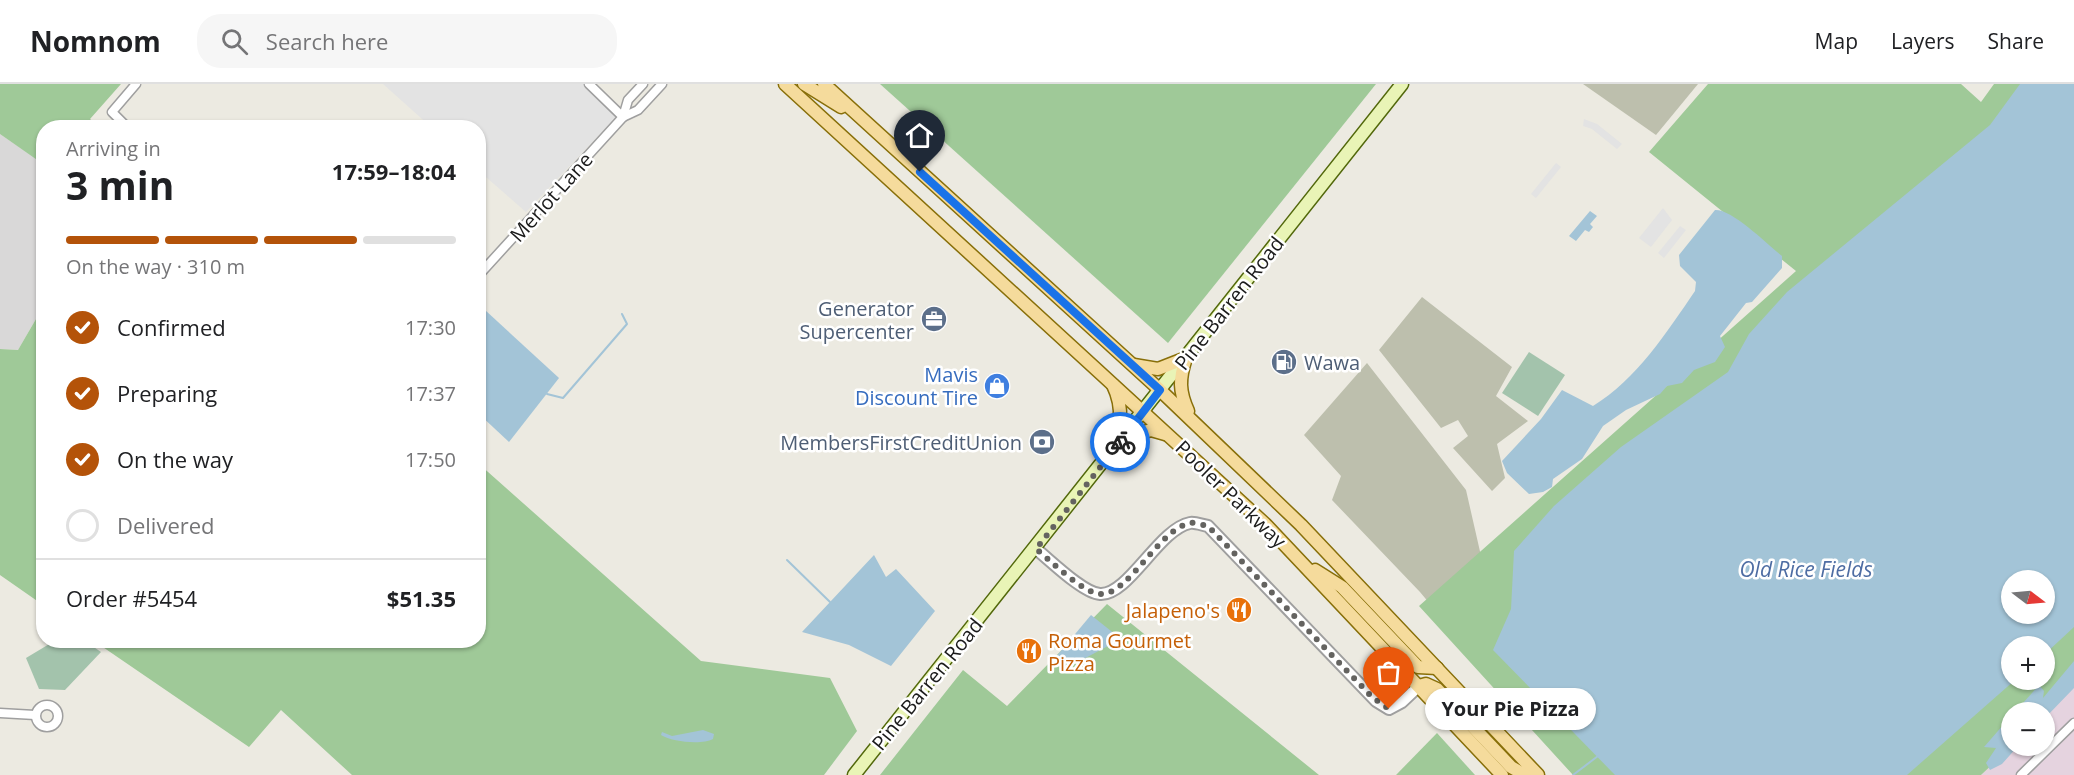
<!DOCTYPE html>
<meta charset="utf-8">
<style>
body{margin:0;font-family:"Open Sans",sans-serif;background:#f6f6f6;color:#202124;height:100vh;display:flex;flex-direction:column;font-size:22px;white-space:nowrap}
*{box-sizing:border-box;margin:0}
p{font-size:20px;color:#757577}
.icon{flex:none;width:33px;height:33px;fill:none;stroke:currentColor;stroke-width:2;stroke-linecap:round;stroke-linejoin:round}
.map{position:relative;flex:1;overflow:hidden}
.details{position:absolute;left:36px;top:36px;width:450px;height:528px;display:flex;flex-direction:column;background:#fff;border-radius:24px;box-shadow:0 2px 4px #0004}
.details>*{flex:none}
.needle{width:39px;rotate:106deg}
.buttons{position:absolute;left:2001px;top:486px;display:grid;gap:12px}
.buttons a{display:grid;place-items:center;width:54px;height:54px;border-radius:50%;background:#fff;box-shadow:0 2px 4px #0004;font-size:30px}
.pin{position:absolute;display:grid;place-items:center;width:51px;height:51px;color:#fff;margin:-62px -26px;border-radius:50% 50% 50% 0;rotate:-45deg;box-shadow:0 0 6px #0007}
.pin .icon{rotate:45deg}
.courier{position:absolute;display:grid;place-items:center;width:60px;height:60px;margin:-30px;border:4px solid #1a73e8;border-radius:50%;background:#fff;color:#222;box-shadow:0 2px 8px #0007}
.bubble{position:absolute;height:42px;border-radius:21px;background:#fff;box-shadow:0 2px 4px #0004;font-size:20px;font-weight:700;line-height:42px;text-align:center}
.overview em{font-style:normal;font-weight:700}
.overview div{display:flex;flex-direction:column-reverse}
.overview{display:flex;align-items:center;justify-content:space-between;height:102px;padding:0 30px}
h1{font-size:39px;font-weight:700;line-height:45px}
.bar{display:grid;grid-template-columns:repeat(4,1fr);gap:9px 6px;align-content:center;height:72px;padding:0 30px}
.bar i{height:8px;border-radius:4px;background:#e0e0e0}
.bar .selected{background:#b45309}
.bar p{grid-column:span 4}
.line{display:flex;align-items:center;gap:15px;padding:0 30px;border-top:2px solid #e0e0e0}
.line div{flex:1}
ol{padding:0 30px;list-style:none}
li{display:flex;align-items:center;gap:18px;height:66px}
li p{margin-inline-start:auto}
li .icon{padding:6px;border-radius:50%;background:#b45309;color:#fff;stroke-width:4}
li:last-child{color:#757577}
li i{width:33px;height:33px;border:3px solid #e0e0e0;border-radius:50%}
header{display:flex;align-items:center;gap:36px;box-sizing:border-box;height:84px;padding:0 30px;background:#fff;border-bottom:2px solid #e0e0e0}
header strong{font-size:28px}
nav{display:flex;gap:33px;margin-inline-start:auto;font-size:21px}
.search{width:420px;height:54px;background:#f6f6f6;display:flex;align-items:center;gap:15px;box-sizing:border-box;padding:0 21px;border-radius:24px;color:#757577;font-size:22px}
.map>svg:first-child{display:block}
</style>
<header>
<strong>Nomnom</strong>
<div class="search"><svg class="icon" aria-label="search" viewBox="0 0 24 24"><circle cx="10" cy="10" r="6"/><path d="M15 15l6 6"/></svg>Search here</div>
<nav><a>Map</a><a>Layers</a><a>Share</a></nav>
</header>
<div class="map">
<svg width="2074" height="691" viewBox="0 0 2074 691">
<rect width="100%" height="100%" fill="#eceae1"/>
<polygon fill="#d9d8d8" points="0,50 44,80 43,223 18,266 0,265"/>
<polygon fill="#e5d3df" points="2074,603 2074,691 1981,691 2012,662 2044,662 2045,631"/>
<g fill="#bdbfad">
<polygon points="1583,0 1698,0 1656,51"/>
<polygon points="1422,213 1512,283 1496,312 1528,337 1497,360 1505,394 1492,407 1453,364 1468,352 1458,336 1441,344 1379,266"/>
<polygon points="1367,279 1466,406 1484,485 1460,556 1420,508 1332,416 1341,392 1304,351"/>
</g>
<g fill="#9fc998" fill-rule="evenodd">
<polygon points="0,0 121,0 90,35 99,43 44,44 43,80 0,50"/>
<polygon points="880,0 1376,0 1168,259"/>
<path d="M 1708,0 L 1961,0 L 1981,18 L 1994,0 L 2074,0 L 2074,603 L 2044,628 L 2012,628 L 2012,662 L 1981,691 L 1573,691 L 1419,522 L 1796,187 L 1649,68 ZM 2012,496 L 2044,496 L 2044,530 L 2012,530 ZM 2012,562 L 2044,562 L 2044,596 L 2012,596 Z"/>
<polygon points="43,223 43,521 0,491 0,265 18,266"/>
<polygon points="479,380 701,577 830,594 857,647 824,691 352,691 281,626 249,663 94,557 478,556"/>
<polygon points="1107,520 1319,691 880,691 963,586 1007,622"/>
<polygon points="1437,649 1475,691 1396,691"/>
</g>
<g fill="#a3c3ac">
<polygon points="1529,268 1565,291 1538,332 1502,309"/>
<polygon points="56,556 85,557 101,568 65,606 39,605 26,574"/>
</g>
<g fill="#e3e3e3">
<polygon points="383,0 586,0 619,30 526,128 479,87 478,44 431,43"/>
<polygon points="1584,35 1597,40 1622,60 1617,65 1592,45 1583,42"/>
<polygon points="1556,79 1561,83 1536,114 1531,110"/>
<polygon points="1663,124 1672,136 1651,163 1639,154"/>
<polygon points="1680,142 1686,146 1664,174 1658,169"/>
</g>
<g fill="#a3c4d7" fill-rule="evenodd">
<path d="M 2020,0 L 2074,0 L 2074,543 L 2045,570 L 2044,562 L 2012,562 L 2012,596 L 2015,596 L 1907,691 L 1615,691 L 1493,566 L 1511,525 L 1514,467 L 1554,422 L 1621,363 L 1728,288 L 1749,250 L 1787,208 L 1990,41 ZM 2012,496 L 2044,496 L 2044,530 L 2012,530 Z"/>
<path d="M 1715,126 C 1732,125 1767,160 1782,172 L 1782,184 L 1752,218 L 1746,219 L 1720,252 L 1725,263 L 1715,278 L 1694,286 L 1682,299 L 1667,302 L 1660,310 L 1626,326 L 1603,342 L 1582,375 L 1553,395 L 1552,403 L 1543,408 L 1529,410 L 1507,389 L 1502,377 L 1541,335 L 1562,306 L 1593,322 C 1636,296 1667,248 1695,207 L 1696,198 L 1680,182 L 1679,171 Z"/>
<polygon points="1590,127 1597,132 1590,140 1593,143 1589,148 1585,146 1576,157 1569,152"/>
<polygon points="485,226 559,294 509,358 479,330 479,233"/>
<polygon points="874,471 886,493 896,485 935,527 891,582 849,561 802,548"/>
<polygon points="1091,531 1121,555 1078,578 1055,574"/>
<polygon points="2074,577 2074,604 2045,634 2044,628 2015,628 2039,601 2044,607 2043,614"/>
<polygon points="2011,632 2012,662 2018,662 2002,680 1990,686 1986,679 1996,664 1984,663"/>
<path d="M 703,646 L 714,650 L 713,655 C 702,661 672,658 661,651 L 662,648 L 672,652 Z"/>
</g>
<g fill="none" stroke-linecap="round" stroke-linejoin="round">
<g stroke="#a3c4d7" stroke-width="2">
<polyline points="547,310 563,314 627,240 622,230"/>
<polyline points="787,476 830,518"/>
<polyline points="1573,691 1598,672"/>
</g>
<g stroke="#9f9f9f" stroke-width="11">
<g id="minor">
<polyline points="589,0 623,33"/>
<polyline points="623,33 638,26 662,0"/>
<polyline points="128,44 112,28 136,0"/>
<polyline points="478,192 623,33 628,16 643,0"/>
<circle cx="47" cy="632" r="11"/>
<polyline points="0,629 35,631"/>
<polyline points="2021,691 2074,639"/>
</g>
</g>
<g stroke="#9f9f9f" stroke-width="14">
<path id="tertiary" d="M 1036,465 C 1050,476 1083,509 1100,510 C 1128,512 1159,445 1190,439 C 1195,438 1202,441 1208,442 L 1376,617 L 1389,625 L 1402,618 L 1419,602"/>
</g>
<g stroke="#52680b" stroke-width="15">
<polyline id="secondary" points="854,691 1402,0"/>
</g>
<g stroke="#886f09" stroke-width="15">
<g id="primary">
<polyline points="785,0 1265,440 1502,691"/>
<polyline points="804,0 841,23"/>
<polyline points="824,0 1160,306 1301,441 1538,691"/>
<path d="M 1186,274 C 1179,295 1179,307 1188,327"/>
<polyline points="1134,281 1158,285 1186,274"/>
<polyline points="1123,354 1151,346 1165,350"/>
<path d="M 1111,369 C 1120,345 1125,326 1113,301"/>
<polyline points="1315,486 1342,503 1418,583 1437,584"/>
<polyline points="1419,602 1426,600 1437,605 1511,683 1525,691"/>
</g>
</g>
<use href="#minor" stroke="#fff" stroke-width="8"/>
<use href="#tertiary" stroke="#fff" stroke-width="10"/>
<use href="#secondary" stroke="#e9f4b6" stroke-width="12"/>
<use href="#primary" stroke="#f5db9c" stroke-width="12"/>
</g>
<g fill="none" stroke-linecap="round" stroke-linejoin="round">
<path stroke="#646360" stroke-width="6" stroke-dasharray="0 10.8" d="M 1120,358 L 1036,465 C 1050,476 1083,509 1100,510 C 1128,512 1159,445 1190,439 C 1195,438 1202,441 1208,442 L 1372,613 L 1389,625"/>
<polyline stroke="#1a73e8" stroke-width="8" points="920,88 1160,306 1120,358"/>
</g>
<defs>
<g id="office-disc" transform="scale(1.35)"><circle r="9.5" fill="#5c6f8a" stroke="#fff"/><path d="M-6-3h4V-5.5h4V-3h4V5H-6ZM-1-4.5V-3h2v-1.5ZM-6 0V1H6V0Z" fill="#fff"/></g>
<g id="fuel-disc" transform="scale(1.35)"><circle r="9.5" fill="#5c6f8a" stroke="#fff"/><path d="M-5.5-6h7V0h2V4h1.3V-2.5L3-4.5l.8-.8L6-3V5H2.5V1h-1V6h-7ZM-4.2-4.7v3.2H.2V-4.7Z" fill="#fff"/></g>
<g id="shop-disc" transform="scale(1.35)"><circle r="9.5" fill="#3f7fe0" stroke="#fff"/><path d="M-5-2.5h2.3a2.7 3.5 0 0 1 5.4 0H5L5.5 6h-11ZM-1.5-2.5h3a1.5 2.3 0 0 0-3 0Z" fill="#fff"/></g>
<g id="bank-disc" transform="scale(1.35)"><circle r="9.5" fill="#5c6f8a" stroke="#fff"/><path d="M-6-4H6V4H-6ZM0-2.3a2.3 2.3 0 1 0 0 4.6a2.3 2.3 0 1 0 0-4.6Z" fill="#fff"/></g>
<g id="restaurant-disc" transform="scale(1.35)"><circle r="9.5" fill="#e8710a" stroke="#fff"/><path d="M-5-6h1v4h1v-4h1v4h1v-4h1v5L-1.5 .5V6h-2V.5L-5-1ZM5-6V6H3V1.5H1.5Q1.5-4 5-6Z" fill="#fff"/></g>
</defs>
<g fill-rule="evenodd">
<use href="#office-disc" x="934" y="235"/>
<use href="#fuel-disc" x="1284" y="278"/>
<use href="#shop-disc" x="997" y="302"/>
<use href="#bank-disc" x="1042" y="358"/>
<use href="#restaurant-disc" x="1239" y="526"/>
<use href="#restaurant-disc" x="1029" y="567"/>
</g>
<g text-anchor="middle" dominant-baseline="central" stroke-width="5" stroke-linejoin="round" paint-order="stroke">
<g font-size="20" fill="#1b1b1b" stroke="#fff">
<text transform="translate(551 113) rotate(-48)">Merlot Lane</text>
<text transform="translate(1229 219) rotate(-52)">Pine Barren Road</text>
<text transform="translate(1231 410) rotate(44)">Pooler Parkway</text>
<text transform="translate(927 600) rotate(-51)">Pine Barren Road</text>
</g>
<g font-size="20" fill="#4e5e75" stroke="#fff" text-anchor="end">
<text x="914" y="224">Generator<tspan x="914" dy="23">Supercenter</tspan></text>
<text x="1304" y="278" text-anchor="start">Wawa</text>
<text x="1022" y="358">MembersFirstCreditUnion</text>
</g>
<g font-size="20" fill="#366cbe" stroke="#fff" text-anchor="end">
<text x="978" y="290">Mavis<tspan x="978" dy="23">Discount Tire</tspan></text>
</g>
<g font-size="20" fill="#c56008" stroke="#fff" text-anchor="end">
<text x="1220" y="526">Jalapeno's</text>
<text x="1048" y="556" text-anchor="start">Roma Gourmet<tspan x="1048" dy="23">Pizza</tspan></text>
</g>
<g font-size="21" font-style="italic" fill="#4e6da3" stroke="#fff">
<text x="1806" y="485">Old Rice Fields</text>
</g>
</g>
</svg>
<div class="buttons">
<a><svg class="needle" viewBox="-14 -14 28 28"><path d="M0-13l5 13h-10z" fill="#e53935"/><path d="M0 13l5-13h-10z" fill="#757577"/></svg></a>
<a>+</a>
<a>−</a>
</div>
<div class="pin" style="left:1389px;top:625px;background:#ea580c"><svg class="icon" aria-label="bag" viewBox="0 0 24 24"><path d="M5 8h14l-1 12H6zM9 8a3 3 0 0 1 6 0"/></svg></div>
<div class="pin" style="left:920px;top:88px;background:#1f2937"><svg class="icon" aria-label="home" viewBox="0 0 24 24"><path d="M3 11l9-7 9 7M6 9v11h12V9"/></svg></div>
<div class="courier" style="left:1120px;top:358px"><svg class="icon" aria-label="bike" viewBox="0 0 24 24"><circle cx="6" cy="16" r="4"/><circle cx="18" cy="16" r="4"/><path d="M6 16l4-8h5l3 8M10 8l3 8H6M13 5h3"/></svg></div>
<div class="bubble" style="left:1425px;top:604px;width:171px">Your Pie Pizza</div>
<section class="details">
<div class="overview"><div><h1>3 min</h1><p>Arriving in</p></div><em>17:59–18:04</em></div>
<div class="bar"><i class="selected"></i><i class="selected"></i><i class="selected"></i><i></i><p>On the way · 310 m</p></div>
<ol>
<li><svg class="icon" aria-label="check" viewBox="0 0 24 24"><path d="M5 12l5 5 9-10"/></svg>Confirmed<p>17:30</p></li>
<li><svg class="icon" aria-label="check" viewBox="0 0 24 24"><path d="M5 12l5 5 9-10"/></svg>Preparing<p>17:37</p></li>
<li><svg class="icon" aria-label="check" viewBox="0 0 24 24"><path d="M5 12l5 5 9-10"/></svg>On the way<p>17:50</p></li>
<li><i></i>Delivered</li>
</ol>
<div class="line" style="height:78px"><div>Order #5454</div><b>$51.35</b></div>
</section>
</div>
